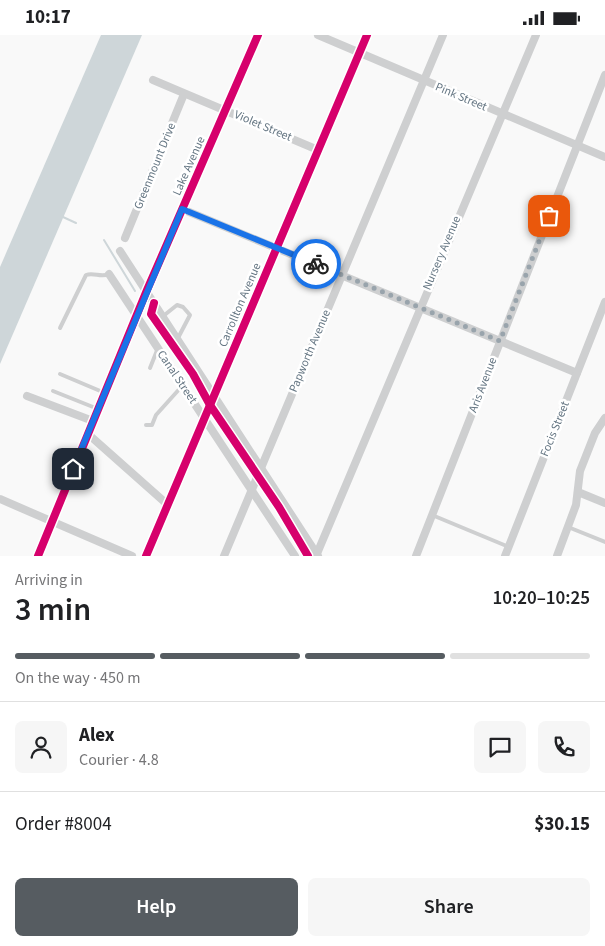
<!DOCTYPE html>
<meta charset="utf-8">
<style>
body{margin:0;font-family:"Source Sans 3",sans-serif;background:#f6f6f6;color:#202124;height:100vh;display:flex;flex-direction:column;font-size:19px;white-space:nowrap}
*{box-sizing:border-box;margin:0}
p{font-size:16px;color:#757577}
.icon{flex:none;width:28px;height:28px;fill:none;stroke:currentColor;stroke-width:2;stroke-linecap:round;stroke-linejoin:round}
.map{position:relative;height:521px;overflow:hidden}
.drawer{display:flex;flex-direction:column;background:#fff;flex:1}
.drawer>*{flex:none}
.pin{position:absolute;display:grid;place-items:center;width:42px;height:42px;color:#fff;margin:-21px;border-radius:10px;box-shadow:0 2px 8px #0006}
.courier{position:absolute;display:grid;place-items:center;width:50px;height:50px;margin:-25px;border:4px solid #1a73e8;border-radius:50%;background:#fff;color:#222;box-shadow:0 1px 6px #0007}
.summary em{font-style:normal;font-weight:600}
.summary div{display:flex;flex-direction:column-reverse}
.summary{display:flex;align-items:center;justify-content:space-between;height:85px;padding:0 15px}
h1{font-size:32px;font-weight:600;line-height:38px}
.bar{display:grid;grid-template-columns:repeat(4,1fr);gap:8px 5px;align-content:center;height:60px;padding:0 15px}
.bar i{height:6px;border-radius:4px;background:#e0e0e0}
.bar .active{background:#565c61}
.bar p{grid-column:span 4}
.line{display:flex;align-items:center;gap:12px;padding:0 15px;border-top:1px solid #e0e0e0}
.line div{flex:1}
.round{display:grid;place-items:center;flex:none;width:52px;height:52px;border-radius:8px;background:#f6f6f6}
.cta{display:flex;gap:10px;margin-top:auto;padding:10px 15px}
.cta a{flex:1;height:58px;border-radius:8px;background:#565c61;color:#fff;font-size:20px;font-weight:600;line-height:58px;text-align:center}
.cta a+a{background:#f6f6f6;color:#202124}
.status{display:flex;justify-content:space-between;align-items:center;height:35px;padding:0 25px;background:#fff;direction:ltr}
.status svg{height:14px;fill:currentColor}
.map>svg:first-child{display:block}
</style>
<div class="status"><b>10:17</b><svg viewBox="0 0 49 12"><path d="M0 12V9h3v3zM5 12V6h3v6zM10 12V3h3v9zM15 12V0h3v12zM26 1h20v11H26zM47 4h2v5h-2z"/></svg></div>
<div class="map">
<svg width="605" height="521" viewBox="0 0 605 521">
<rect width="100%" height="100%" fill="#f9f9f9"/>
<polygon fill="#ced6d9" points="101,0 142,0 0,329 0,232"/>
<g fill="none" stroke-linecap="round" stroke-linejoin="round">
<g stroke="#ced6d9" stroke-width="2">
<polyline points="63,182 76,188"/>
<polyline points="104,205 135,256"/>
</g>
<g stroke="#cecfd0" stroke-width="4">
<polyline points="162,282 177,270 183,272 190,280 178,303"/>
<path d="M 60,293 L 86,240 C 94,237 101,243 109,239"/>
<polyline points="150,333 158,313"/>
<polyline points="60,339 105,358"/>
<polyline points="53,356 98,374"/>
<polyline points="146,390 152,390 156,380 183,350"/>
<polyline points="432,480 509,512"/>
<polyline points="568,492 605,507"/>
</g>
<g stroke="#cecfd0" stroke-width="8">
<polyline points="318,0 605,122"/>
<polyline points="153,45 318,115"/>
<polyline points="182,174 577,338"/>
<polyline points="125,203 184,59"/>
<polyline points="120,216 318,521"/>
<polyline points="109,239 295,521"/>
<polyline points="27,361 93,386"/>
<polyline points="88,399 168,470"/>
<polyline points="578,457 605,468"/>
<polyline points="0,464 132,521"/>
<polyline points="38,521 147,255 258,0"/>
<polyline points="146,521 367,0"/>
<polyline points="224,521 443,0"/>
<polyline points="316,521 536,0"/>
<polyline points="416,521 605,40"/>
<polyline points="505,521 605,267"/>
<polyline points="557,521 576,470 580,436 595,398 605,383"/>
</g>
<g stroke="#fff" stroke-width="11">
<g id="cycleway">
<polyline points="154,268 151,279 193,339 210,370 279,472 308,521"/>
<polyline points="38,521 147,255 258,0"/>
<polyline points="146,521 367,0"/>
</g>
</g>
<use href="#cycleway" stroke="#d6006c" stroke-width="8"/>
</g>
<g fill="none" stroke-linecap="round" stroke-linejoin="round">
<polyline stroke="#99a4ac" stroke-width="5" stroke-dasharray="0 9" points="316,229 500,306 549,181"/>
<polyline stroke="#1a73e8" stroke-width="6" points="73,434 182,174 316,229"/>
</g>
<g text-anchor="middle" dominant-baseline="central" stroke-width="5" stroke-linejoin="round" paint-order="stroke">
<g font-size="12" fill="#657683" stroke="#fff">
<text transform="translate(461 62) rotate(23)">Pink Street</text>
<text transform="translate(263 91) rotate(23)">Violet Street</text>
<text transform="translate(155 131) rotate(-68)">Greenmount Drive</text>
<text transform="translate(189 131) rotate(-66)">Lake Avenue</text>
<text transform="translate(442 218) rotate(-67)">Nursery Avenue</text>
<text transform="translate(240 270) rotate(-67)">Carrollton Avenue</text>
<text transform="translate(310 316) rotate(-67)">Papworth Avenue</text>
<text transform="translate(177 342) rotate(56)">Canal Street</text>
<text transform="translate(483 350) rotate(-69)">Aris Avenue</text>
<text transform="translate(555 394) rotate(-68)">Focis Street</text>
</g>
</g>
</svg>
<div class="pin" style="left:549px;top:181px;background:#ea580c"><svg class="icon" aria-label="bag" viewBox="0 0 24 24"><path d="M5 8h14l-1 12H6zM9 8a3 3 0 0 1 6 0"/></svg></div>
<div class="pin" style="left:73px;top:434px;background:#1f2937"><svg class="icon" aria-label="home" viewBox="0 0 24 24"><path d="M3 11l9-7 9 7M6 9v11h12V9"/></svg></div>
<div class="courier" style="left:316px;top:229px"><svg class="icon" aria-label="bike" viewBox="0 0 24 24"><circle cx="6" cy="16" r="4"/><circle cx="18" cy="16" r="4"/><path d="M6 16l4-8h5l3 8M10 8l3 8H6M13 5h3"/></svg></div>
</div>
<section class="drawer">
<div class="summary"><div><h1>3 min</h1><p>Arriving in</p></div><em>10:20–10:25</em></div>
<div class="bar"><i class="active"></i><i class="active"></i><i class="active"></i><i></i><p>On the way · 450 m</p></div>
<div class="line" style="height:90px"><a class="round"><svg class="icon" aria-label="person" viewBox="0 0 24 24"><circle cx="12" cy="8" r="4"/><path d="M4 21q1-7 8-7t8 7"/></svg></a><div><b>Alex</b><p>Courier · 4.8</p></div><a class="round"><svg class="icon" aria-label="chat" viewBox="0 0 24 24"><path d="M4 5h16v11H9l-5 4z"/></svg></a><a class="round"><svg class="icon" aria-label="phone" viewBox="0 0 24 24"><path d="M5 4h4l2 5-3 2q2 4 5 5l2-3 5 2v4C11 20 4 13 5 4z"/></svg></a></div>
<div class="line" style="height:65px"><div>Order #8004</div><b>$30.15</b></div>
<div class="cta"><a>Help</a><a>Share</a></div>
</section>
